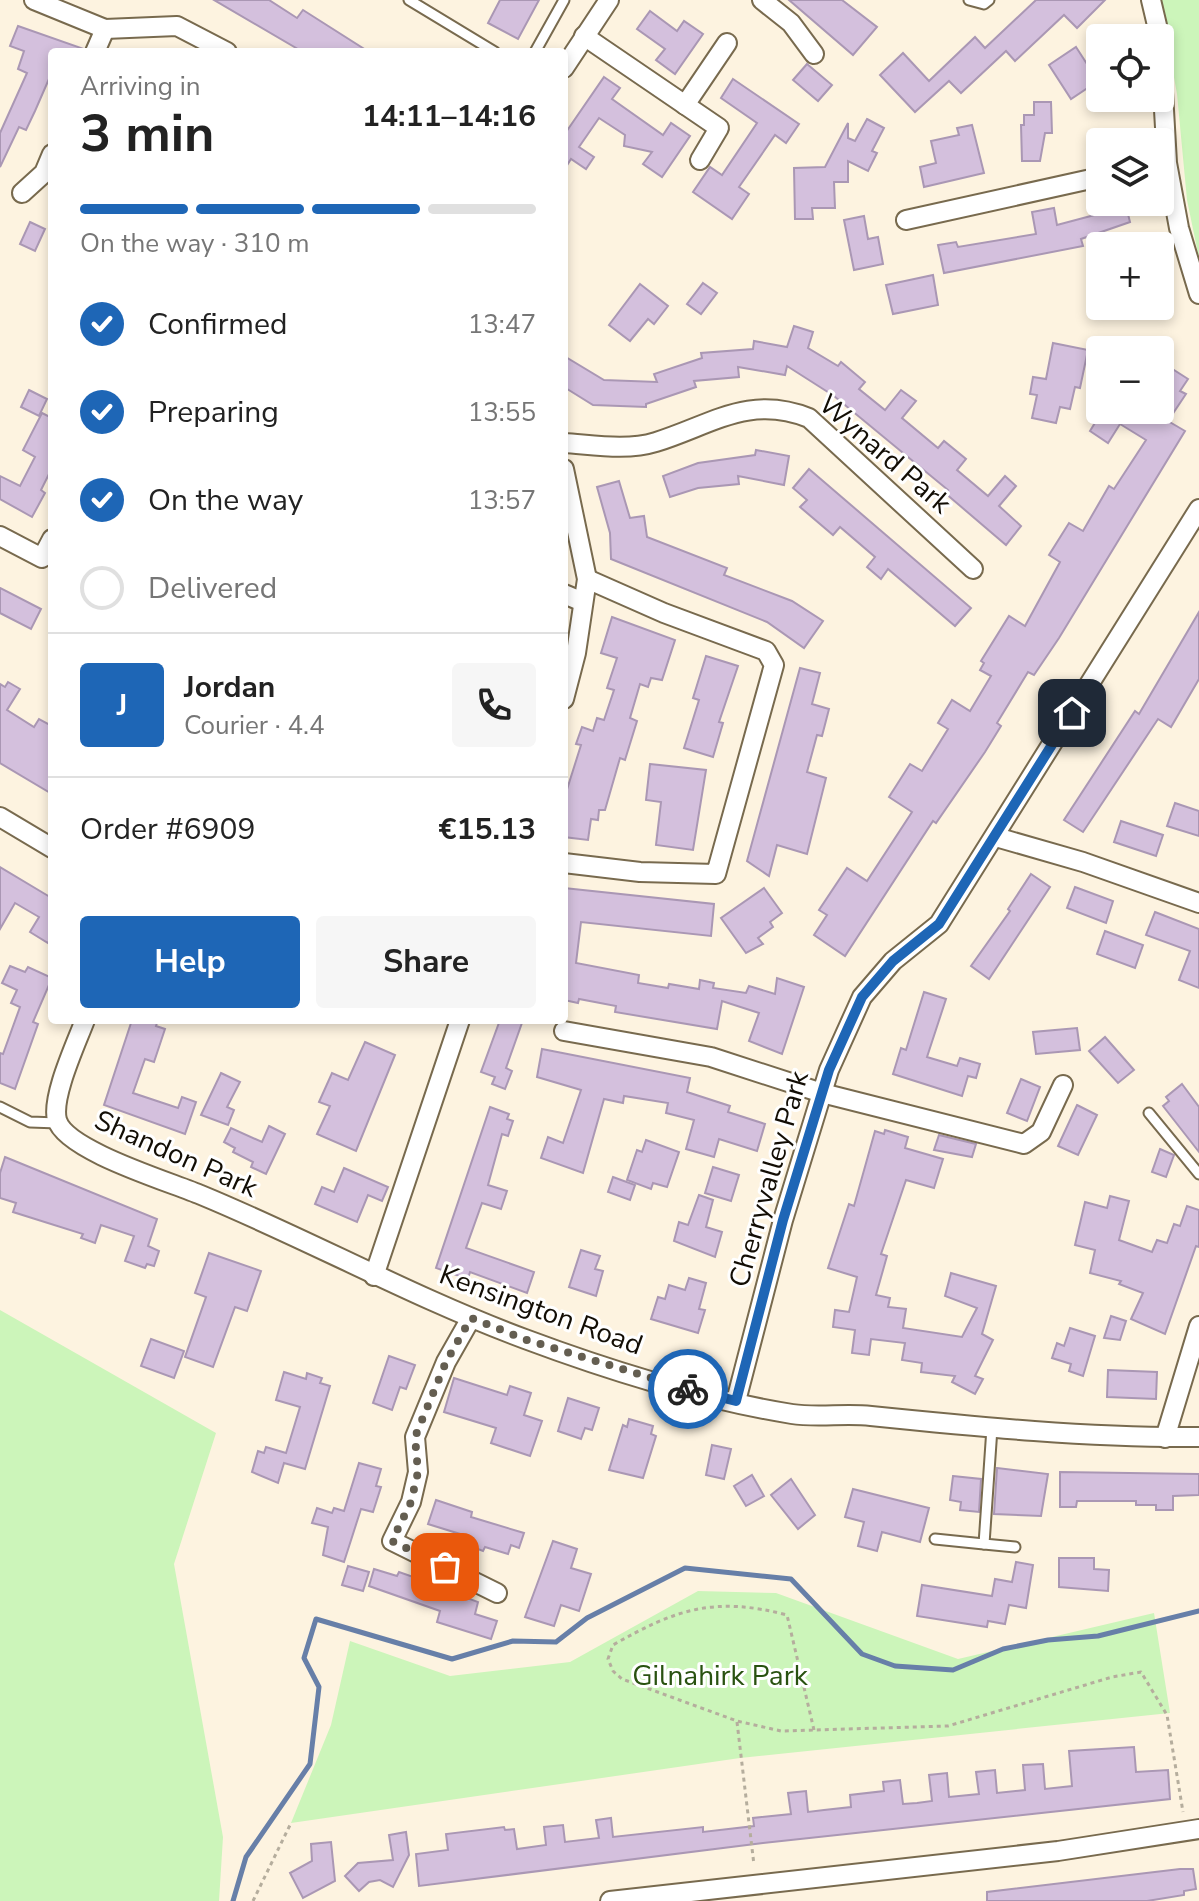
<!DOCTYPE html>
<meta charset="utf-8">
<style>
body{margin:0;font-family:"Nunito Sans",sans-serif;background:#f6f6f6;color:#222;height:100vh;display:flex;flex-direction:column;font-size:30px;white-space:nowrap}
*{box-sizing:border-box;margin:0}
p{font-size:26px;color:#767676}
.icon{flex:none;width:44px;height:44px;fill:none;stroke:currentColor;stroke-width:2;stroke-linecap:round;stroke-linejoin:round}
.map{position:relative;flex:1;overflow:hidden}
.side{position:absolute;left:48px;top:48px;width:520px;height:976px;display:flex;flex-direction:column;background:#fff;border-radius:8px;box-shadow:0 4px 12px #0003}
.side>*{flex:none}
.controls{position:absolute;left:1086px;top:24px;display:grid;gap:16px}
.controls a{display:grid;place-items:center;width:88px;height:88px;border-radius:8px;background:#fff;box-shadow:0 4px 12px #0003;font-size:40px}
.pin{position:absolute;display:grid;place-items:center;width:68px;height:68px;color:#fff;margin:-34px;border-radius:16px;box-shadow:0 4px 12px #0006}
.courier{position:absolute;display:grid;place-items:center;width:80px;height:80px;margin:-40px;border:6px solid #1e66b6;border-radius:50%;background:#fff;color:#222;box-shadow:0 2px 10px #0007}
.summary em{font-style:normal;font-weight:700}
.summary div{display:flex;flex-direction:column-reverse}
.summary{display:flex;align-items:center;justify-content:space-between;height:136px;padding:0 32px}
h1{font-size:52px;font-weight:700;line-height:60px}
.bar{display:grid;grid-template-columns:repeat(4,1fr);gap:12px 8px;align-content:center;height:96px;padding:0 32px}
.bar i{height:10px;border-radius:6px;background:#e0e0e0}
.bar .selected{background:#1e66b6}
.bar p{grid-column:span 4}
.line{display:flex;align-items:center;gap:20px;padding:0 32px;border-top:2px solid #e0e0e0}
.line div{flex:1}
.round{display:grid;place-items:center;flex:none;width:84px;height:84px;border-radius:8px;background:#f6f6f6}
ol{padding:0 32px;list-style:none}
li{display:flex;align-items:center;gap:24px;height:88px}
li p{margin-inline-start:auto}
li .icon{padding:8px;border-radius:50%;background:#1e66b6;color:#fff;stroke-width:4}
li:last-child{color:#767676}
li i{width:44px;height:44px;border:4px solid #e0e0e0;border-radius:50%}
.primary-button{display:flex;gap:16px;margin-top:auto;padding:16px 32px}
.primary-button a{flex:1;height:92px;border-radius:8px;background:#1e66b6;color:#fff;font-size:32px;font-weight:700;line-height:92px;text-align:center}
.primary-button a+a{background:#f6f6f6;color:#222}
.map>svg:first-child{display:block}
</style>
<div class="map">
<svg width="1199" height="1901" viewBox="0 0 1199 1901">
<rect width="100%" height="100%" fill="#fdf3e0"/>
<g fill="#ccf5ba">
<polygon points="1160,0 1199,0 1199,258 1187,200 1177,94"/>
<polygon points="0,1310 216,1433 174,1564 223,1837 219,1901 0,1901"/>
<polygon points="698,1591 776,1593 958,1659 1154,1613 1170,1713 740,1758 291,1823 331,1725 350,1641 450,1676 570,1662"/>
</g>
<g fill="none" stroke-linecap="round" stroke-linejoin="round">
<polyline stroke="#677fa8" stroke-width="5" points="233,1901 246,1857 310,1764 319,1687 304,1658 316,1619 452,1659 513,1641 556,1642 587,1618 685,1568 791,1579 862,1654 895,1666 953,1670 1003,1649 1048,1640 1098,1636 1199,1611"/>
</g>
<g fill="#d4c0dd" stroke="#aa97b4" stroke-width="2">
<polygon points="214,0 269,0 297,18 303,10 369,52 303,52"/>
<polygon points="500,0 539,0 518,39 488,23"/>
<polygon points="789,0 842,0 877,27 853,55"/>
<polygon points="1036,0 1105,0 1077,28 1064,15 1015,61 1006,51 961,93 949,81 915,112 880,75 903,53 929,81 975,37 985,48"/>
<polygon points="650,11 677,31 684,21 703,34 675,74 656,60 665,49 637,29"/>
<polygon points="18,26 84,49 83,52 52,52 52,72 35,111 26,130 19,127 0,167 0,133 27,73 18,69 24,51 10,46"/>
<polygon points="1076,47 1098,81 1071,99 1049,65"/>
<polygon points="807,64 832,85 818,101 793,80"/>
<polygon points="604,77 620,88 612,99 663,135 671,123 690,136 662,177 643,164 652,152 624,146 625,135 599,118 579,147 594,157 586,169 571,159 564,170 564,135"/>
<polygon points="733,79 799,124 786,143 775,135 739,187 749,194 732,219 693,192 710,167 722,175 757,123 721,98"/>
<polygon points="1034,102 1051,102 1052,133 1045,133 1040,161 1022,161 1021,125 1024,125 1024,115 1034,115"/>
<polygon points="867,119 884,128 872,151 877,153 868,171 848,161 848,182 834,182 835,208 812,208 813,219 795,219 794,168 825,167 848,123 848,138 855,141"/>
<polygon points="972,125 984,173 924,187 920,167 936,163 931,141 959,135 957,128"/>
<polygon points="1125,202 1130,222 1081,239 1083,246 944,273 938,245 956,242 958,247 1036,234 1032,212 1054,208 1057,225 1102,213 1100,208"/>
<polygon points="864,216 868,239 878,237 883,264 854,270 844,220"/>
<polygon points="30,222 45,229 35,251 20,244"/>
<polygon points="933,275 938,305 893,314 886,285"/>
<polygon points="703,283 717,293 701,314 687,304"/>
<polygon points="640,284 668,306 654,324 648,319 630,341 609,325"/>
<polygon points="794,326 813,332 808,348 838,366 841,362 865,382 859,389 885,410 901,390 916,401 902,418 938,448 944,441 966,459 957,470 988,496 1005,476 1016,486 999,506 1021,526 1006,545 945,493 948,490 834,396 787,366 785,375 738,367 739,377 694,381 696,387 646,404 646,407 593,405 564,387 564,356 604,380 657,382 654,374 702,358 701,353 753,349 754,341 787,347"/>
<polygon points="1053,343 1088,350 1080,388 1075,387 1070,409 1060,407 1056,423 1032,418 1037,395 1030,394 1033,377 1046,379"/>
<polygon points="1160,361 1188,379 1180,391 1186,394 1168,421 1185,431 1059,638 1034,675 1028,672 997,723 1001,726 985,752 936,823 933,821 845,956 814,935 827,915 819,910 847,868 867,881 912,812 889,797 910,764 922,771 948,729 938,723 952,700 970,711 991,676 980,670 984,663 981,661 1009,616 1025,626 1060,562 1049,555 1069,523 1083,531 1109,486 1114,489 1146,440 1120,424 1108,443 1090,431 1101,413 1096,410 1160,410"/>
<polygon points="29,390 47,399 39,416 21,407"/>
<polygon points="42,413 52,418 52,468 41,490 45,493 32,517 0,499 0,476 20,486 35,457 23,450"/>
<polygon points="756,450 789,456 784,485 738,476 739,484 698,488 670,497 663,476 698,463 755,455"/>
<polygon points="809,469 971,608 955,626 888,569 881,579 867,567 875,557 840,527 833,535 800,507 807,500 793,488"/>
<polygon points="619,481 630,518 644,516 647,537 727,568 724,575 792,601 823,621 804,648 767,622 611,559 610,533 597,487"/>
<polygon points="0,588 41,609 31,629 0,613"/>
<polygon points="1199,612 1199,679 1171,727 1158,719 1083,832 1064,820 1135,711 1139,714"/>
<polygon points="612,617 675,640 662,680 651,678 648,687 640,684 630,718 637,721 625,760 620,758 605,810 599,810 598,820 591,819 588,840 564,837 564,799 581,745 576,744 582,727 593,731 597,718 604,720 614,690 607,688 617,658 601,653"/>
<polygon points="706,656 738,666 719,722 723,723 713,757 684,748 699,700 693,698"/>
<polygon points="800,668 820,673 812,704 829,709 822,736 817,735 807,772 826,778 807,854 777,845 769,876 747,861"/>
<polygon points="8,682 20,689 7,710 34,727 39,719 52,726 52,794 0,763 0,684 5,687"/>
<polygon points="650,764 706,770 693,850 656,845 661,802 646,800"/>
<polygon points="1175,803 1199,811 1199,836 1167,826"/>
<polygon points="1121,821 1163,835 1156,856 1114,842"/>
<polygon points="0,867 50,897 52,894 52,935 48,943 30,932 39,917 15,903 0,929"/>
<polygon points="1031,874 1050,887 989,979 971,966 1010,911 1008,909"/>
<polygon points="1075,887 1113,901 1106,923 1067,908"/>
<polygon points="564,888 714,904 711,936 581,922 576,963 639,975 638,983 668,988 669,984 699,989 700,980 714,983 713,988 746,993 749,986 775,994 777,978 804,987 782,1054 749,1041 759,1013 722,1001 717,1029 615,1012 616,1006 579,999 578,1003 564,1000"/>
<polygon points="764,888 782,913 770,922 773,927 758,938 763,944 746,953 721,918"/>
<polygon points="1155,912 1199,929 1199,988 1179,980 1190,951 1146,935"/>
<polygon points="1105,931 1143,945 1135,968 1097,954"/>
<polygon points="10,966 25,972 28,967 52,978 33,1022 38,1024 15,1089 0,1083 0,1053 3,1054 20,1007 11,1003 17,990 2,983"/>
<polygon points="924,992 946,999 927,1057 957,1066 960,1058 980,1064 976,1078 968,1076 962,1096 893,1074 901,1048 906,1050"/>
<polygon points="132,1020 158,1020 156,1026 165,1029 154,1062 145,1059 133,1093 178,1108 182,1097 196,1102 185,1134 104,1105"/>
<polygon points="500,1020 523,1020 506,1068 512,1071 505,1089 492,1084 495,1077 481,1072"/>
<polygon points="1077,1028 1080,1050 1036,1054 1033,1032"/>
<polygon points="1105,1037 1134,1070 1118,1083 1089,1051"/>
<polygon points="365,1042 395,1055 356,1151 317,1134 330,1106 319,1102 332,1073 348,1080"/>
<polygon points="542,1049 690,1078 687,1092 730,1106 728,1112 765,1124 757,1151 719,1139 714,1157 686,1149 694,1120 666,1113 668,1103 624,1096 623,1103 604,1099 583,1173 541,1158 548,1137 563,1143 581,1090 537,1077"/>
<polygon points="221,1073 240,1082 227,1107 234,1110 228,1125 201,1115"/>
<polygon points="1021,1079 1040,1087 1027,1121 1007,1113"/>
<polygon points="1182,1084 1199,1107 1199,1152 1163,1106 1169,1101 1166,1097"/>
<polygon points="1077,1105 1097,1115 1078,1155 1058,1146"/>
<polygon points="490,1107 509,1114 507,1119 513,1121 508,1136 502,1134 488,1185 507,1191 501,1209 482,1203 466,1248 534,1272 527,1293 470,1272 468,1279 436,1268"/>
<polygon points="269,1126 285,1134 266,1174 251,1167 253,1162 233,1152 235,1148 224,1142 231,1128 262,1142"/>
<polygon points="885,1130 908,1137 905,1148 943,1159 934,1188 906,1180 881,1254 887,1256 876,1295 890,1298 888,1307 906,1309 903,1328 962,1337 977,1308 945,1296 951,1273 996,1286 982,1334 993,1340 975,1376 983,1379 975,1394 952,1382 955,1376 921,1372 922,1363 902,1360 905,1343 871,1339 869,1355 852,1353 855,1330 833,1327 835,1310 849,1312 857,1277 828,1268 849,1204 854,1206 875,1131 884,1134"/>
<polygon points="939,1135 976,1144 972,1157 934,1150"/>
<polygon points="646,1140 679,1152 667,1187 653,1183 651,1189 627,1180 637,1150 642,1152"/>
<polygon points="1160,1149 1174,1155 1166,1177 1152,1172"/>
<polygon points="5,1157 157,1219 148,1246 159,1251 154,1266 147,1264 145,1268 125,1261 134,1236 101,1225 95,1243 81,1238 83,1234 13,1212 16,1203 0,1198 0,1173"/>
<polygon points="713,1167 739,1175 731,1201 705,1193"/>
<polygon points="344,1168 388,1187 382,1201 368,1195 357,1222 315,1204 322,1187 334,1192"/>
<polygon points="613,1177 635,1185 630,1200 608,1192"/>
<polygon points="699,1195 713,1200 706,1227 722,1232 715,1257 674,1241 679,1222 688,1225"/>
<polygon points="1110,1196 1129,1201 1119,1240 1152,1252 1157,1240 1167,1243 1174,1224 1180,1226 1187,1206 1199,1210 1199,1247 1196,1246 1165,1334 1131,1319 1143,1293 1119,1284 1121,1281 1090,1273 1095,1250 1075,1245 1085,1202 1107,1208"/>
<polygon points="581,1250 600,1256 595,1269 603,1271 596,1296 569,1287"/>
<polygon points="209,1253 261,1271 247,1311 235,1307 213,1367 185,1357 206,1297 195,1293"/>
<polygon points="689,1278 706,1283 699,1309 705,1310 698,1333 651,1319 658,1297 665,1299 669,1285 685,1290"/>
<polygon points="1111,1316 1126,1321 1120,1340 1104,1338"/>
<polygon points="1070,1328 1095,1336 1083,1376 1069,1371 1071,1364 1052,1358 1057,1343 1064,1346"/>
<polygon points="151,1339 184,1351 174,1378 141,1366"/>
<polygon points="389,1356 415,1365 406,1389 400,1387 392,1410 373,1403"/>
<polygon points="1108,1370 1157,1372 1156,1399 1107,1397"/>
<polygon points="284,1372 306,1379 307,1373 322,1378 320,1383 330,1386 305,1469 284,1463 278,1483 252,1472 258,1451 264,1453 266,1447 286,1453 300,1407 276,1400"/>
<polygon points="454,1378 507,1395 510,1386 531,1393 524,1415 542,1421 530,1456 491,1443 496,1428 444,1412"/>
<polygon points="568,1398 599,1408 592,1430 585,1428 581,1439 558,1431"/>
<polygon points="629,1419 653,1426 651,1434 656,1436 643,1478 609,1470 623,1425 627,1427"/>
<polygon points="712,1445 731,1449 724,1479 706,1475"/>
<polygon points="359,1463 381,1469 376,1486 381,1487 373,1512 361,1509 344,1562 323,1555 328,1527 312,1523 317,1508 332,1513 334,1508 344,1511"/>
<polygon points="997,1468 1048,1474 1041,1516 994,1514"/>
<polygon points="1060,1472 1199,1474 1199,1495 1173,1496 1173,1510 1156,1510 1156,1505 1136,1505 1136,1501 1077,1501 1076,1507 1060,1507"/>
<polygon points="752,1475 764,1496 746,1506 734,1486"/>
<polygon points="953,1476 981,1479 979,1512 960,1510 961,1502 950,1500"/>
<polygon points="791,1479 815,1515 798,1529 771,1495"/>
<polygon points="853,1489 929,1508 920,1542 882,1532 877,1551 858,1546 864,1522 845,1517"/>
<polygon points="436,1500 472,1512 471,1517 524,1533 519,1548 511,1545 508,1554 485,1547 483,1551 470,1546 473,1538 428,1524"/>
<polygon points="553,1541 577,1549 571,1568 591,1574 579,1611 561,1605 554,1626 525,1617"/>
<polygon points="1059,1558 1094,1558 1094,1569 1109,1570 1108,1591 1059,1587"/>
<polygon points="1016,1562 1033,1565 1026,1608 1009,1605 1005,1624 988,1621 987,1627 917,1616 922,1585 992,1596 995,1579 1012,1582"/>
<polygon points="348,1566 369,1572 363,1591 342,1585"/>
<polygon points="374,1569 397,1576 399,1572 416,1578 419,1570 433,1575 430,1584 478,1602 475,1614 497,1621 491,1639 437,1622 440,1611 369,1586"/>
<polygon points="1134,1747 1136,1772 1168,1770 1170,1799 763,1843 419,1886 416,1854 448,1850 446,1834 504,1827 505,1830 514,1829 517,1849 546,1845 544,1827 563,1825 565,1842 599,1838 596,1820 611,1818 613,1837 703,1827 703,1832 754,1826 753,1818 791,1814 788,1793 806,1791 808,1812 824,1810 851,1807 850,1795 884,1791 883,1782 900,1780 903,1804 917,1803 932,1801 929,1775 947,1773 949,1797 979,1794 976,1772 995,1770 997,1793 1025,1790 1023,1765 1043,1764 1045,1789 1072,1786 1069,1751"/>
<polygon points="406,1832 409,1855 393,1887 380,1880 369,1882 359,1891 345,1876 358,1863 393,1860 389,1835"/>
<polygon points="331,1842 335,1881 303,1898 290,1873 312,1861 311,1844"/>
<polygon points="1180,1869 1193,1869 1196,1889 1184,1891 1184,1895 1147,1901 987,1901 987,1892"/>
</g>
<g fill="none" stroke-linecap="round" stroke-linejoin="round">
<g stroke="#786a4e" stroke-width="13">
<g id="service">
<polyline points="409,0 495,52"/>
<polyline points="969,0 984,4 989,0"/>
<polyline points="535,52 564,0"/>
<polyline points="0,1107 30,1122 58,1123"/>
<polyline points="1149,1113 1199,1174"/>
<polyline points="992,1428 984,1544 1015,1547"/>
<polyline points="935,1539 984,1544"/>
</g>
</g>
<g stroke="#786a4e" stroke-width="22">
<g id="minor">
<polyline points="34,0 105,29 177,26 227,52"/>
<polyline points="762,0 791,23 814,54"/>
<polyline points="1151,0 1160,38"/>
<polyline points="584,36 719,128 700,160"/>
<polyline points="1160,39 1167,163 1179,228 1199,294"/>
<polyline points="95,52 105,29"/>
<polyline points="564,68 609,0"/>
<polyline points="685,105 727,43"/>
<polyline points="22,193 44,173 52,154"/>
<polyline points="906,220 1100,177"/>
<path d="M 564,443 C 594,445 627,451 656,442 C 711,425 749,394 809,418 L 973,569"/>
<polyline points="564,469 587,579 576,653 564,699"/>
<polyline points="0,536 42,558 52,539"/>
<polyline points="564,594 583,602"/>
<polyline points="0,817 52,848"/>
<polyline points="996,837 1083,862 1199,903"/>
<polyline points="564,863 640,872 716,874 774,665 766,651 664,613 587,579"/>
<path d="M 85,1020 C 76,1044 51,1097 57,1120 C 66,1151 171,1182 201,1195 C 310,1240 414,1298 525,1339 C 608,1370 705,1400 792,1414 C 817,1418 845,1413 871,1416 C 979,1427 1089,1438 1199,1437"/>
<polyline points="564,1031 711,1057 822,1093 1024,1144 1041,1132 1063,1085"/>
<polyline points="374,1276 460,1020"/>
<polyline points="471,1318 446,1362 415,1437 418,1472 411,1502 392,1541 497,1593"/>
<polyline points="736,1401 783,1220 829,1070 862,997 893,961 939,924 1199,509"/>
<polyline points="1165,1438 1199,1326"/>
<polyline points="610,1901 1058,1851 1199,1829"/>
</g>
</g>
<g stroke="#b5ad9d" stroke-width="3" stroke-dasharray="4 4" stroke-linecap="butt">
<polyline points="737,1722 754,1865"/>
<path d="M 814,1730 L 787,1615 C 715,1596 676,1609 613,1645 L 608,1659 L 613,1671 L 622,1679 L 737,1721 L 781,1731 L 948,1726 L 1112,1677 L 1141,1672 L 1167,1715 L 1183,1812"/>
<polyline points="253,1901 291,1823"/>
</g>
<use href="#service" stroke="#fff" stroke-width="9"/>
<use href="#minor" stroke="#fff" stroke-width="18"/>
</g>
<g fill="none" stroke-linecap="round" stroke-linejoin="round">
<polyline stroke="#645e51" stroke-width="8" stroke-dasharray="0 14.4" points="445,1567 392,1541 411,1502 418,1472 415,1437 446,1362 471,1318 527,1340 688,1389"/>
<polyline stroke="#1e66b6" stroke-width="10" points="688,1389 736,1401 783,1220 829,1070 862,997 893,961 939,924 1072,713"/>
</g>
<g text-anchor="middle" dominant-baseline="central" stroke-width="6" stroke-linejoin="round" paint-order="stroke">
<g font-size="28" fill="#120d04" stroke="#fff">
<text transform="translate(885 454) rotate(41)">Wynard Park</text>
<text transform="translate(176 1154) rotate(24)">Shandon Park</text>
<text transform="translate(769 1179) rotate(-74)">Cherryvalley Park</text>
<text transform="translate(541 1310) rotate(20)">Kensington Road</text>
</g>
<g font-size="28" fill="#295210" stroke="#fff">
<text x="720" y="1676">Gilnahirk Park</text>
</g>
</g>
</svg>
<div class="controls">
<a><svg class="icon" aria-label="locate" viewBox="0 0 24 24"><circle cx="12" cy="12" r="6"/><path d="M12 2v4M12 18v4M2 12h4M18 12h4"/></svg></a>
<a><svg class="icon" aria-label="layers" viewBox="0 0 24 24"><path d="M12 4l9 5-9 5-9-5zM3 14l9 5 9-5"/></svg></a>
<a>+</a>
<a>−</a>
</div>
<div class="pin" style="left:445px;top:1567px;background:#ea580c"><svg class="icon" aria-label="bag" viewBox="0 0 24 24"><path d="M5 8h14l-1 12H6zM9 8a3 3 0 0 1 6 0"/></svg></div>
<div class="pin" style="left:1072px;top:713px;background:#1f2937"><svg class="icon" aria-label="home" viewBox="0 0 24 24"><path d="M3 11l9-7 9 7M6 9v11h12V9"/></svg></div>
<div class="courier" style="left:688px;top:1389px"><svg class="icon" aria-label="bike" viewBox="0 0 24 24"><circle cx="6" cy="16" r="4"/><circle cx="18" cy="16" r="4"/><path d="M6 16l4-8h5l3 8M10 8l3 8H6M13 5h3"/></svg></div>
<section class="side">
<div class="summary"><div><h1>3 min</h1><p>Arriving in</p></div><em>14:11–14:16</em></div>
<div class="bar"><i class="selected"></i><i class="selected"></i><i class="selected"></i><i></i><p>On the way · 310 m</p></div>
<ol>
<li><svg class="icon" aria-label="check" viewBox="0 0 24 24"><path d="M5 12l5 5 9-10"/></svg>Confirmed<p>13:47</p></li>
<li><svg class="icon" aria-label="check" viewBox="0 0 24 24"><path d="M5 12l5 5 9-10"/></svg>Preparing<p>13:55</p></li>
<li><svg class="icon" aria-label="check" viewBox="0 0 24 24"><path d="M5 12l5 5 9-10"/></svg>On the way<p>13:57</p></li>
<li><i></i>Delivered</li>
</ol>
<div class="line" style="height:144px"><b class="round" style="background:#1e66b6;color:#fff">J</b><div><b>Jordan</b><p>Courier · 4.4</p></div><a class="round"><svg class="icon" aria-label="phone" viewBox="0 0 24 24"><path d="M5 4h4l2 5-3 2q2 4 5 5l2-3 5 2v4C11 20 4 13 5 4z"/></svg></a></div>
<div class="line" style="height:104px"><div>Order #6909</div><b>€15.13</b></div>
<div class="primary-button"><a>Help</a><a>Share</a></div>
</section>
</div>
